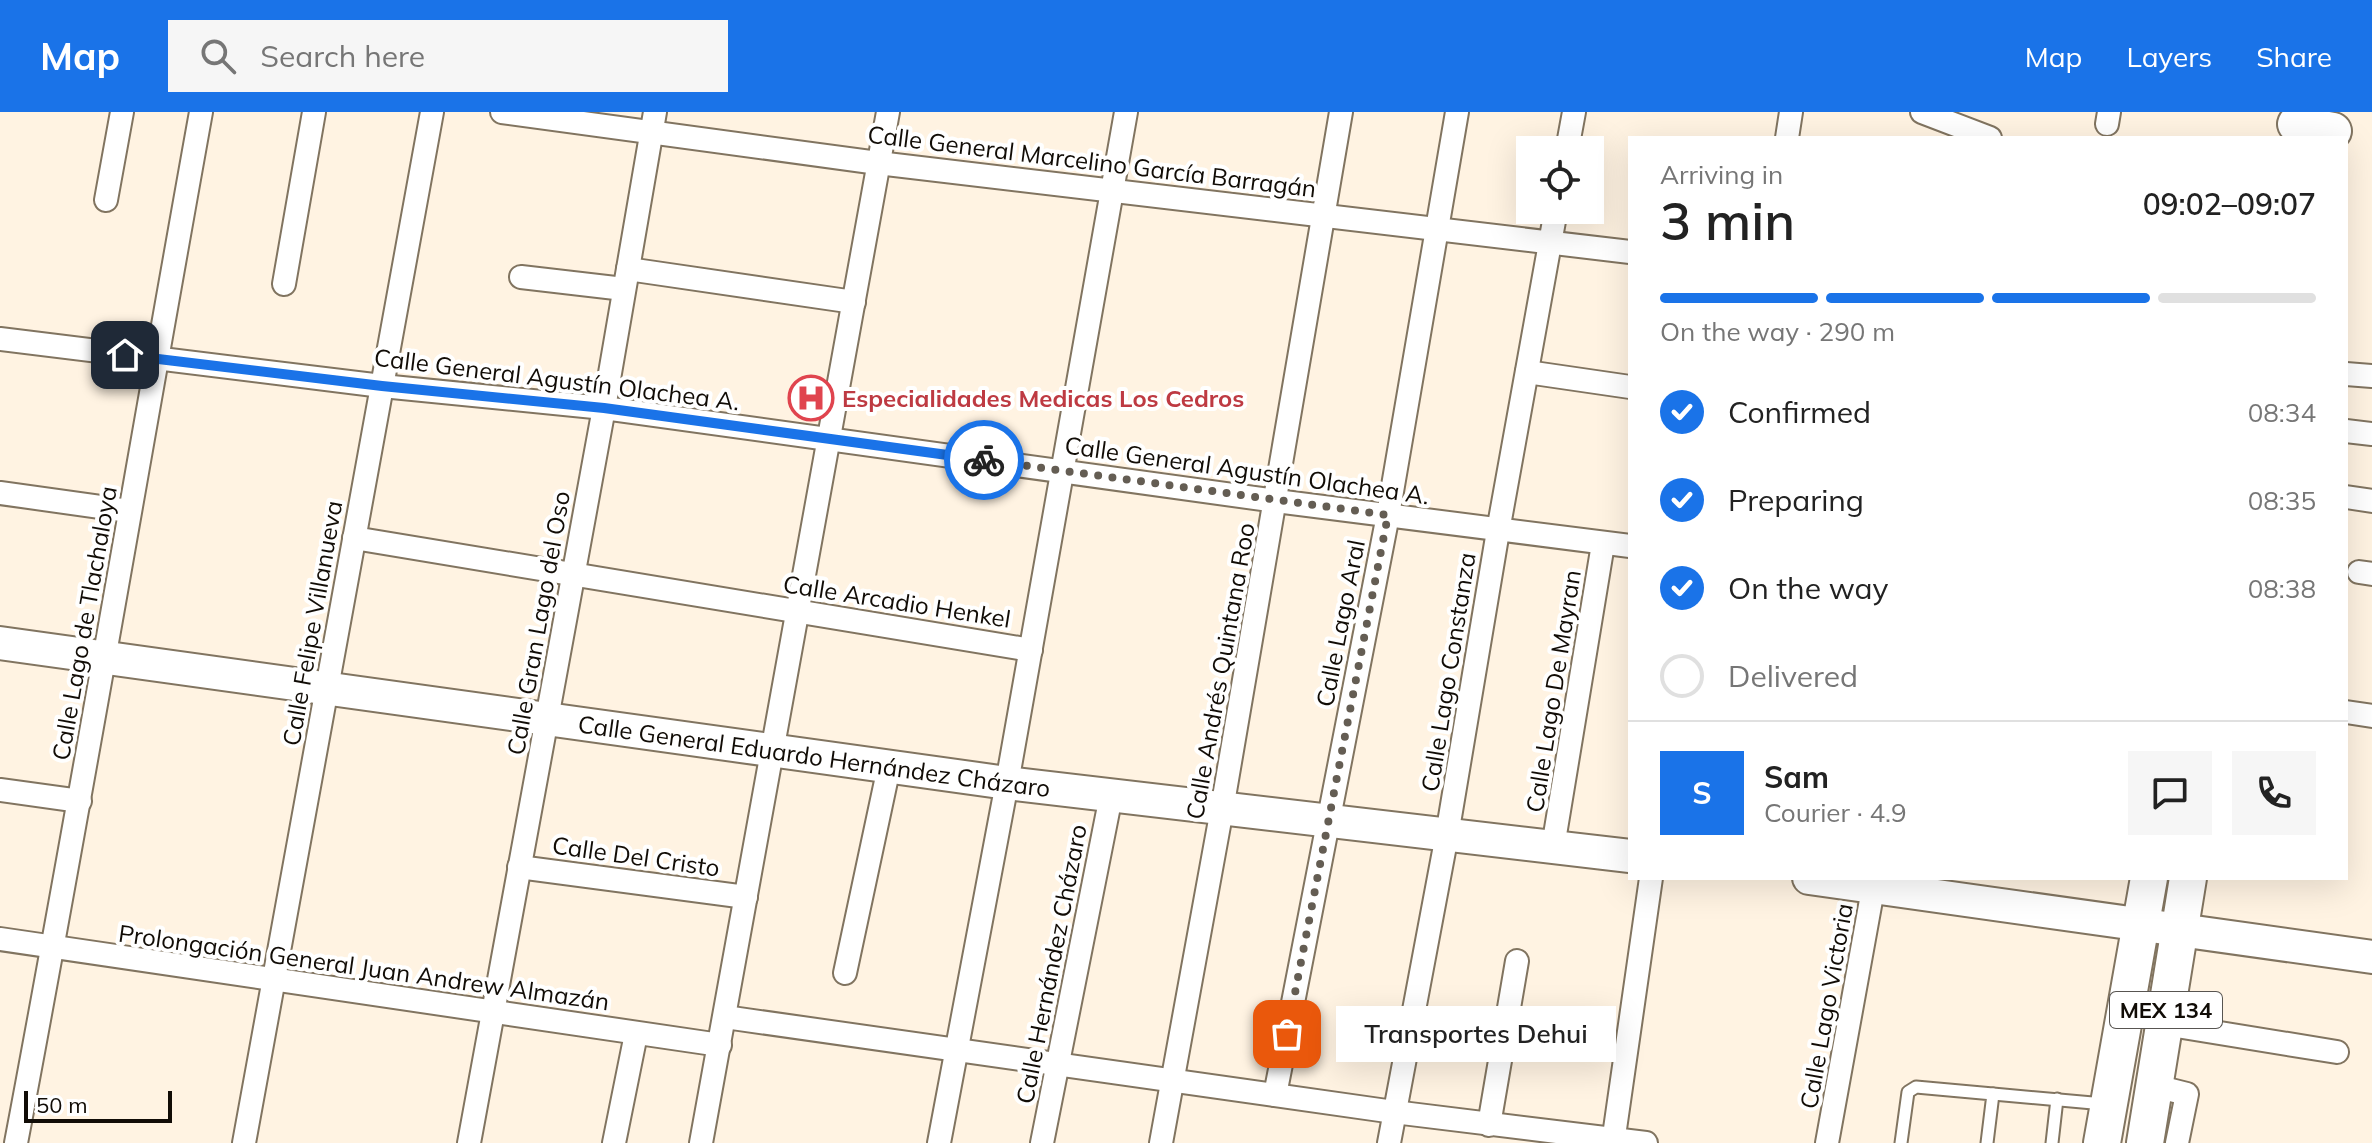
<!DOCTYPE html>
<meta charset="utf-8">
<style>
body{margin:0;font-family:Mulish,sans-serif;background:#f6f6f6;color:#222;height:100vh;display:flex;flex-direction:column;font-size:30px;white-space:nowrap}
*{box-sizing:border-box;margin:0}
p{font-size:26px;color:#767676}
.icon{flex:none;width:44px;height:44px;fill:none;stroke:currentColor;stroke-width:2;stroke-linecap:round;stroke-linejoin:round}
.map{position:relative;flex:1;overflow:hidden}
.side{position:absolute;left:1628px;top:24px;width:720px;height:744px;display:flex;flex-direction:column;background:#fff;border-radius:0px;box-shadow:0 8px 32px #0002}
.side>*{flex:none}
.buttons{position:absolute;left:1516px;top:24px;display:grid;gap:16px}
.buttons a{display:grid;place-items:center;width:88px;height:88px;border-radius:0px;background:#fff;box-shadow:0 8px 32px #0002;font-size:40px}
.scale{position:absolute;left:24px;bottom:20px;width:148px;box-sizing:border-box;padding-left:8px;border:4px solid #110c06;border-top:0;font-size:22px;line-height:28px;white-space:nowrap;color:#110c06;-webkit-text-stroke:6px #fff;paint-order:stroke}
.pin{position:absolute;display:grid;place-items:center;width:68px;height:68px;color:#fff;margin:-34px;border-radius:16px;box-shadow:0 4px 12px #0006}
.courier{position:absolute;display:grid;place-items:center;width:80px;height:80px;margin:-40px;border:6px solid #1a73e8;border-radius:50%;background:#fff;color:#222;box-shadow:0 2px 10px #0007}
.bubble{position:absolute;height:56px;border-radius:0px;background:#fff;box-shadow:0 8px 32px #0002;font-size:26px;font-weight:600;line-height:56px;text-align:center}
.headline em{font-style:normal;font-weight:600}
.headline div{display:flex;flex-direction:column-reverse}
.headline{display:flex;align-items:center;justify-content:space-between;height:136px;padding:0 32px}
h1{font-size:52px;font-weight:600;line-height:60px}
.bar{display:grid;grid-template-columns:repeat(4,1fr);gap:12px 8px;align-content:center;height:96px;padding:0 32px}
.bar i{height:10px;border-radius:6px;background:#e0e0e0}
.bar .current{background:#1a73e8}
.bar p{grid-column:span 4}
.line{display:flex;align-items:center;gap:20px;padding:0 32px;border-top:2px solid #e0e0e0}
.line div{flex:1}
.round{display:grid;place-items:center;flex:none;width:84px;height:84px;border-radius:0px;background:#f6f6f6}
ol{padding:0 32px;list-style:none}
li{display:flex;align-items:center;gap:24px;height:88px}
li p{margin-inline-start:auto}
li .icon{padding:8px;border-radius:50%;background:#1a73e8;color:#fff;stroke-width:4}
li:last-child{color:#767676}
li i{width:44px;height:44px;border:4px solid #e0e0e0;border-radius:50%}
header{display:flex;align-items:center;gap:48px;box-sizing:border-box;height:112px;padding:0 40px;background:#1a73e8;color:#fff}
header strong{font-size:38px}
nav{display:flex;gap:44px;margin-inline-start:auto;font-size:28px}
.search{width:560px;height:72px;background:#f6f6f6;display:flex;align-items:center;gap:20px;box-sizing:border-box;padding:0 28px;border-radius:0px;color:#767676;font-size:30px}
.map>svg:first-child{display:block}
</style>
<header>
<strong>Map</strong>
<div class="search"><svg class="icon" aria-label="search" viewBox="0 0 24 24"><circle cx="10" cy="10" r="6"/><path d="M15 15l6 6"/></svg>Search here</div>
<nav><a>Map</a><a>Layers</a><a>Share</a></nav>
</header>
<div class="map">
<svg width="2372" height="1031" viewBox="0 0 2372 1031">
<rect width="100%" height="100%" fill="#fff3e2"/>
<g fill="none" stroke-linecap="round" stroke-linejoin="round">
<g stroke="#817460" stroke-width="15">
<g id="service">
<polyline points="1993,982 2104,992"/>
<polyline points="1901,1031 1908,980 1916,975 1993,982 1987,1031"/>
<polyline points="2052,1031 2057,987"/>
</g>
</g>
<g stroke="#817460" stroke-width="26">
<g id="minor">
<polyline points="502,0 878,51 1630,140"/>
<polyline points="1922,0 1990,26"/>
<polyline points="2107,12 2109,0"/>
<polyline points="1787,26 1791,0"/>
<polyline points="1567,38 1574,0"/>
<polyline points="106,88 122,0"/>
<polyline points="628,157 854,190"/>
<polyline points="521,165 624,177"/>
<polyline points="284,172 314,0"/>
<polyline points="0,227 382,274 604,296 1276,389 1630,434"/>
<polyline points="1527,260 1630,275"/>
<polyline points="2346,262 2372,264"/>
<polyline points="2346,319 2372,322"/>
<polyline points="0,381 129,399"/>
<polyline points="2346,385 2372,389"/>
<polyline points="354,426 1031,538"/>
<polyline points="2359,460 2372,462"/>
<polyline points="2346,600 2372,604"/>
<polyline points="0,678 80,689"/>
<polyline points="1553,735 1603,432"/>
<polyline points="519,755 746,785"/>
<polyline points="0,827 720,933"/>
<polyline points="845,861 889,655"/>
<polyline points="725,905 1394,1000 1646,1031"/>
<polyline points="2164,912 2337,940"/>
<polyline points="2155,974 2187,982 2177,1031"/>
<polyline points="1275,983 1388,403 1457,0"/>
<polyline points="1489,1013 1517,849"/>
<path d="M 16,1031 C 81,688 139,344 201,0"/>
<polyline points="244,1031 432,0"/>
<polyline points="469,1031 604,296 655,0"/>
<polyline points="614,1031 636,922"/>
<polyline points="701,1031 888,0"/>
<polyline points="939,1031 1007,671 1126,0"/>
<polyline points="1042,1031 1111,684"/>
<polyline points="1161,1031 1222,697 1341,0"/>
<polyline points="1389,1031 1447,723 1498,419 1556,98"/>
<polyline points="1613,1031 1651,766"/>
<polyline points="1827,1031 1875,766"/>
</g>
</g>
<g stroke="#817460" stroke-width="36">
<g id="secondary">
<path id="s1" d="M 0,531 L 1007,671 L 1630,744"/>
<polyline points="1809,766 2372,845"/>
</g>
</g>
<g stroke="#817460" stroke-width="40">
<g id="primary">
<polyline points="2296,12 2333,19"/>
<polyline points="2102,1031 2149,766"/>
<polyline points="2145,1031 2188,766"/>
</g>
</g>
<use href="#service" stroke="#fff" stroke-width="11"/>
<use href="#minor" stroke="#fff" stroke-width="22"/>
<use href="#secondary" stroke="#fff" stroke-width="32"/>
<use href="#primary" stroke="#fff" stroke-width="36"/>
</g>
<g fill="none" stroke-linecap="round" stroke-linejoin="round">
<polyline stroke="#645d53" stroke-width="8" stroke-dasharray="0 14.4" points="984,348 1388,403 1287,922"/>
<polyline stroke="#1a73e8" stroke-width="10" points="125,243 382,274 604,296 984,348"/>
</g>
<defs>
<g id="hospital-ring" transform="scale(2.3)"><circle r="9.5" fill="#fff" stroke="#e0444e" stroke-width="1.5"/><path d="M-5-5h3v3.5h4V-5h3V5h-3V1.5h-4V5h-3Z" fill="#e0444e"/></g>
</defs>
<g fill-rule="evenodd">
<use href="#hospital-ring" x="811" y="286"/>
</g>
<g text-anchor="middle" dominant-baseline="central" stroke-width="8" stroke-linejoin="round" paint-order="stroke">
<rect fill="#fff" stroke="#585551" stroke-width="2" x="2110" y="880" width="112" height="36" rx="6"/>
<g font-size="22" font-weight="bold" fill="#110c06">
<text x="2166" y="898">MEX 134</text>
</g>
<g font-size="24" fill="#110c06" stroke="#fff">
<text transform="translate(1092 49) rotate(7)">Calle General Marcelino García Barragán</text>
<text transform="translate(557 267) rotate(7)">Calle General Agustín Olachea A.</text>
<text transform="translate(1247 358) rotate(8)">Calle General Agustín Olachea A.</text>
<text transform="translate(897 489) rotate(9)">Calle Arcadio Henkel</text>
<text transform="translate(84 511) rotate(-80)">Calle Lago de Tlachaloya</text>
<text transform="translate(312 511) rotate(-80)">Calle Felipe Villanueva</text>
<text transform="translate(538 511) rotate(-80)">Calle Gran Lago del Oso</text>
<text transform="translate(1340 511) rotate(-79)">Calle Lago Aral</text>
<text transform="translate(1220 559) rotate(-80)">Calle Andrés Quintana Roo</text>
<text transform="translate(1448 560) rotate(-81)">Calle Lago Constanza</text>
<text transform="translate(1553 579) rotate(-81)">Calle Lago De Mayran</text>
<text stroke="none"><textPath href="#s1" startOffset="822">Calle General Eduardo Hernández Cházaro</textPath></text>
<text transform="translate(636 744) rotate(8)">Calle Del Cristo</text>
<text transform="translate(1051 852) rotate(-79)">Calle Hernández Cházaro</text>
<text transform="translate(364 855) rotate(8)">Prolongación General Juan Andrew Almazán</text>
<text transform="translate(1826 894) rotate(-80)">Calle Lago Victoria</text>
</g>
<g font-size="24" font-weight="bold" fill="#be3a42" stroke="#fff" text-anchor="start">
<text x="842" y="286">Especialidades Medicas Los Cedros</text>
</g>
</g>
</svg>
<div class="buttons">
<a><svg class="icon" aria-label="locate" viewBox="0 0 24 24"><circle cx="12" cy="12" r="6"/><path d="M12 2v4M12 18v4M2 12h4M18 12h4"/></svg></a>
</div>
<div class="scale">50 m</div>
<div class="pin" style="left:1287px;top:922px;background:#ea580c"><svg class="icon" aria-label="bag" viewBox="0 0 24 24"><path d="M5 8h14l-1 12H6zM9 8a3 3 0 0 1 6 0"/></svg></div>
<div class="pin" style="left:125px;top:243px;background:#1f2937"><svg class="icon" aria-label="home" viewBox="0 0 24 24"><path d="M3 11l9-7 9 7M6 9v11h12V9"/></svg></div>
<div class="courier" style="left:984px;top:348px"><svg class="icon" aria-label="bike" viewBox="0 0 24 24"><circle cx="6" cy="16" r="4"/><circle cx="18" cy="16" r="4"/><path d="M6 16l4-8h5l3 8M10 8l3 8H6M13 5h3"/></svg></div>
<div class="bubble" style="left:1336px;top:894px;width:280px">Transportes Dehui</div>
<section class="side">
<div class="headline"><div><h1>3 min</h1><p>Arriving in</p></div><em>09:02–09:07</em></div>
<div class="bar"><i class="current"></i><i class="current"></i><i class="current"></i><i></i><p>On the way · 290 m</p></div>
<ol>
<li><svg class="icon" aria-label="check" viewBox="0 0 24 24"><path d="M5 12l5 5 9-10"/></svg>Confirmed<p>08:34</p></li>
<li><svg class="icon" aria-label="check" viewBox="0 0 24 24"><path d="M5 12l5 5 9-10"/></svg>Preparing<p>08:35</p></li>
<li><svg class="icon" aria-label="check" viewBox="0 0 24 24"><path d="M5 12l5 5 9-10"/></svg>On the way<p>08:38</p></li>
<li><i></i>Delivered</li>
</ol>
<div class="line" style="height:144px"><b class="round" style="background:#1a73e8;color:#fff">S</b><div><b>Sam</b><p>Courier · 4.9</p></div><a class="round"><svg class="icon" aria-label="chat" viewBox="0 0 24 24"><path d="M4 5h16v11H9l-5 4z"/></svg></a><a class="round"><svg class="icon" aria-label="phone" viewBox="0 0 24 24"><path d="M5 4h4l2 5-3 2q2 4 5 5l2-3 5 2v4C11 20 4 13 5 4z"/></svg></a></div>
</section>
</div>
